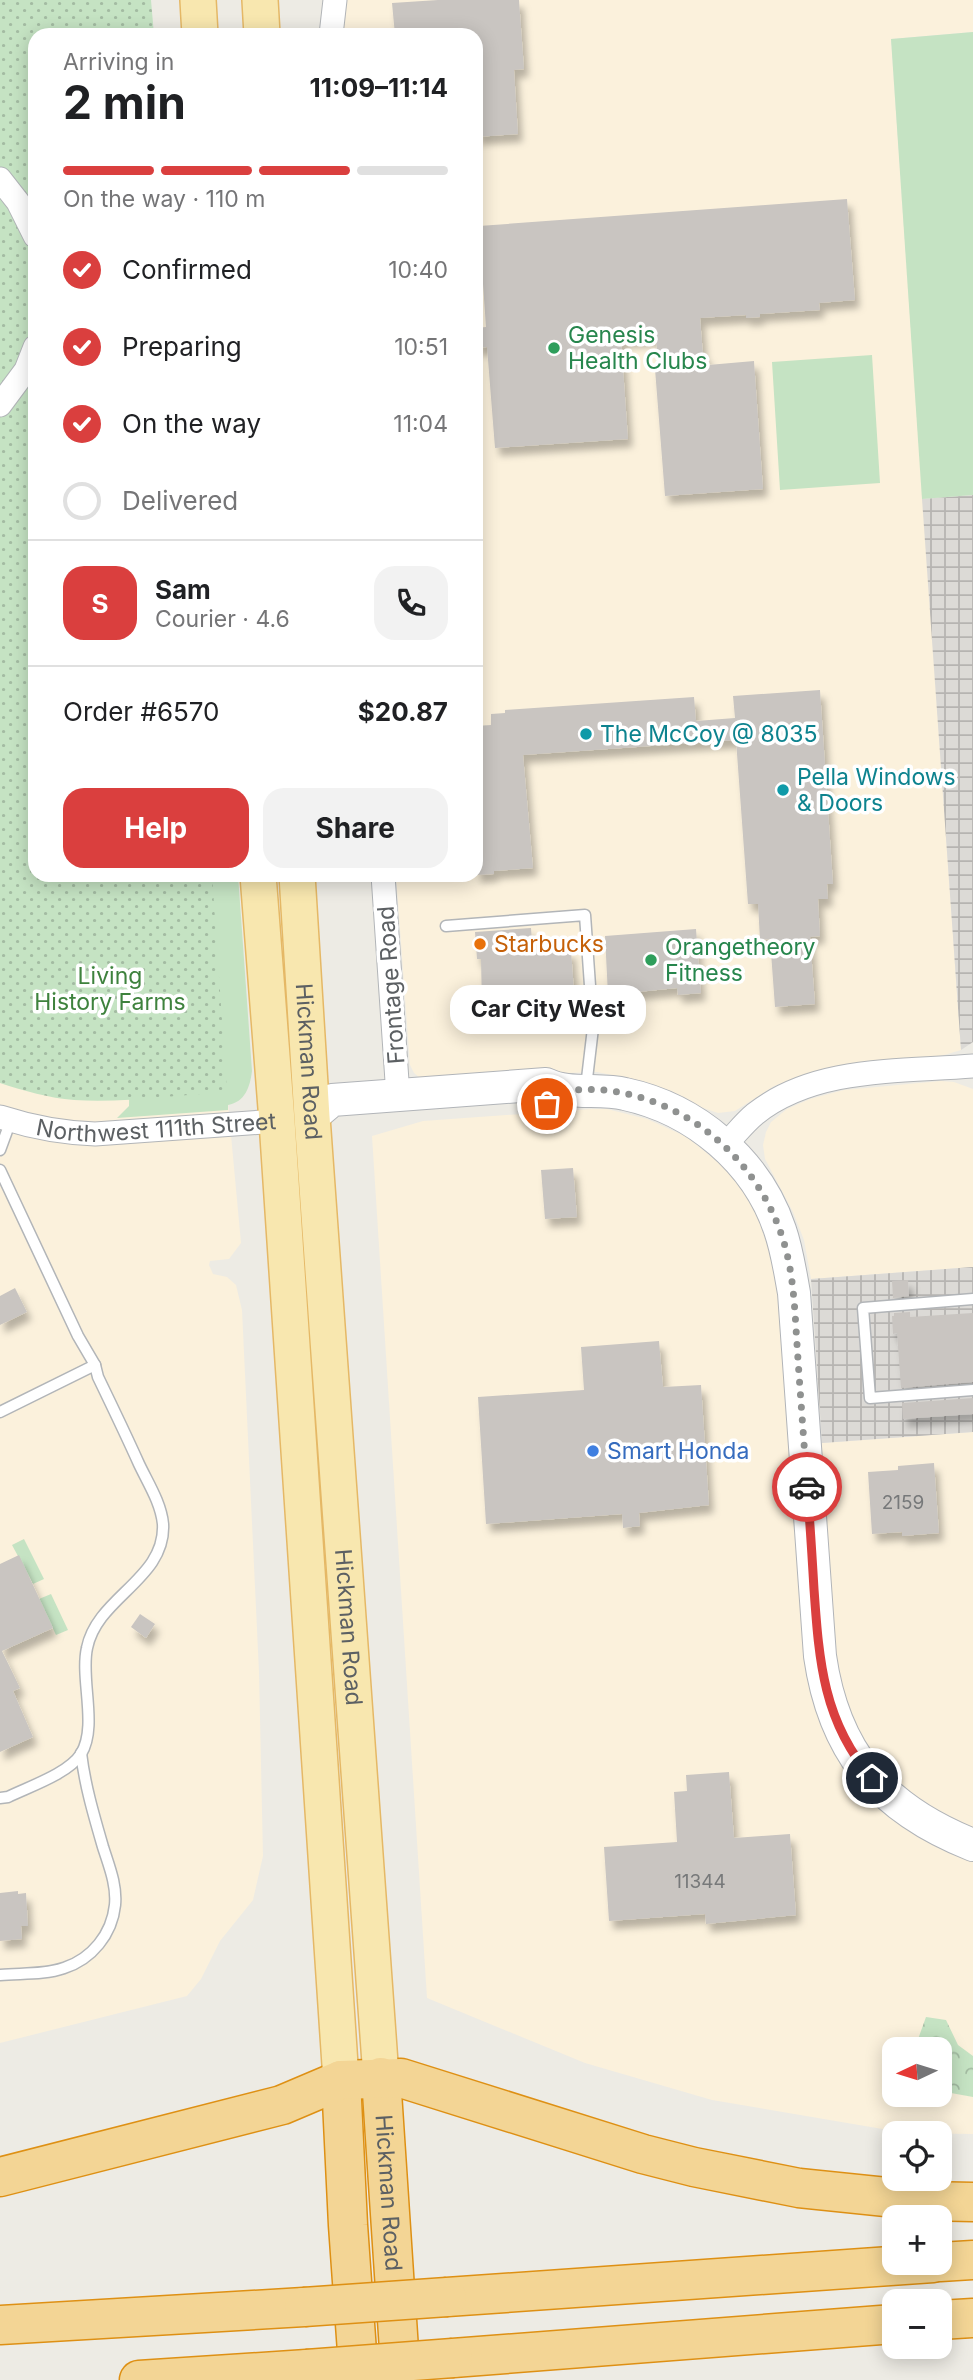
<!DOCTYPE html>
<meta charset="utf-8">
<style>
body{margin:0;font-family:Inter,sans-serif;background:#f2f2f2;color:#202124;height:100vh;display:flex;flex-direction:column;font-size:26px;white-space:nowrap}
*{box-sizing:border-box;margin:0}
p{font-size:23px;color:#757577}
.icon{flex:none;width:38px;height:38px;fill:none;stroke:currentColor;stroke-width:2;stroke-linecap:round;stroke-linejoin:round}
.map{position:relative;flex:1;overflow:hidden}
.panel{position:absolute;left:28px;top:28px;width:455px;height:854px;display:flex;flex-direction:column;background:#fff;border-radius:21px;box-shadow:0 4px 18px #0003}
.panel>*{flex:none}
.needle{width:46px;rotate:266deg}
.tools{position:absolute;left:882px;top:2037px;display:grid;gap:14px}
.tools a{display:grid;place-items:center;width:70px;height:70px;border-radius:14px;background:#fff;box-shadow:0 4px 18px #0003;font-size:35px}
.pin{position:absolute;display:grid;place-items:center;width:60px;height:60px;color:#fff;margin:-30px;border:4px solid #fff;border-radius:50%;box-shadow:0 2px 7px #0007}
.courier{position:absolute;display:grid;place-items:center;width:70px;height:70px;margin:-35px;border:5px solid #da3f3e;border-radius:50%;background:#fff;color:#222;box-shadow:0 2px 9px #0007}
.bubble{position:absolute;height:49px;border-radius:21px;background:#fff;box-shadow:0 4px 18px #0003;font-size:23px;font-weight:700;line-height:49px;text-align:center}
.summary em{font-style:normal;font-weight:700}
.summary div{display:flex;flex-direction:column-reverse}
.summary{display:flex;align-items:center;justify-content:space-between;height:119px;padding:0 35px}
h1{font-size:46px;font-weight:700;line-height:52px}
.bar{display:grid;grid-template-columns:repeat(4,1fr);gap:10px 7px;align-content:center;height:84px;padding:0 35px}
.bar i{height:9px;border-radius:5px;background:#e0e0e0}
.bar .on{background:#da3f3e}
.bar p{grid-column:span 4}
.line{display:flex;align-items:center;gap:18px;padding:0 35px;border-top:2px solid #e0e0e0}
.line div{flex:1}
.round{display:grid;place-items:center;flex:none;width:74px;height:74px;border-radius:21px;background:#f2f2f2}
ol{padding:0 35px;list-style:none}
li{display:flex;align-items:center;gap:21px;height:77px}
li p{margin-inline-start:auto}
li .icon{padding:7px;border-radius:50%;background:#da3f3e;color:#fff;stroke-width:4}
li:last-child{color:#757577}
li i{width:38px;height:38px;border:4px solid #e0e0e0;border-radius:50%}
.cta{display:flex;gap:14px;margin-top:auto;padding:14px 35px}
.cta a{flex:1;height:80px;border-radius:21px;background:#da3f3e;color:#fff;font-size:28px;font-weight:700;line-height:80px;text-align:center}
.cta a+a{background:#f2f2f2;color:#202124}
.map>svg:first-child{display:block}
</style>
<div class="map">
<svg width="973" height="2380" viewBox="0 0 973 2380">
<defs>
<pattern id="industrial-grid" width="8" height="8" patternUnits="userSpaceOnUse" patternTransform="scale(1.75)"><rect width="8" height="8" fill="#dcdad6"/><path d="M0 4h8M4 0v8" fill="none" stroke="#b6b4b1"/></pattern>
<pattern id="forest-crowns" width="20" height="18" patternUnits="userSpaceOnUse" patternTransform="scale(1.75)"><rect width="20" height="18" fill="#c5e3c3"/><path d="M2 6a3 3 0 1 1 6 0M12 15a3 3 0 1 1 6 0" fill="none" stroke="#a3bba2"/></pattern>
<pattern id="park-dots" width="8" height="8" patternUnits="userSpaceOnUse" patternTransform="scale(1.75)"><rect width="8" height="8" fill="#c5e3c3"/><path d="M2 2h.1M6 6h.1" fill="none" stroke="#a3bba2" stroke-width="1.8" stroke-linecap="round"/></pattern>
<filter id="shadow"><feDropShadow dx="4.5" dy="8" stdDeviation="3.5" flood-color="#0004"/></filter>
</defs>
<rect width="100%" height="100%" fill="#edebe4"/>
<g fill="#fbf1dc" fill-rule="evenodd">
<polygon points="345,0 973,0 973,32 891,39 961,1050 941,1056 892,1059 830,1067 774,1086 735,1111 718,1113 703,1108 668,1090 642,1081 597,1072 420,1078 414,1073 410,1065 396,875 476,875 476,35 341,35"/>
<polygon points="941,1081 954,1082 973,1089 973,1267 811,1279 804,1240 793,1212 765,1159 763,1145 766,1132 771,1122 787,1109 810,1099 844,1090"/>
<polygon points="0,1083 111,1100 227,1092 241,1243 229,1259 210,1261 209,1265 213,1274 227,1277 236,1285 242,1310 259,1672 263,1856 253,1900 220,1941 201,1979 187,1996 0,2043"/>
<path d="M 592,1109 L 607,1109 L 647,1119 L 687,1137 L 725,1168 L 756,1208 L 777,1264 L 806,1658 L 897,1821 L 936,1846 L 973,1860 L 973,2134 L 906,2133 L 712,2100 L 585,2063 L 427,1998 L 372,1136 L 423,1121 ZM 894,2049 L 940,2049 L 940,2095 L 894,2095 Z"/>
<polygon points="973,1432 973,1832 901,1789 861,1742 835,1675 819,1472 822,1443"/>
</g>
<g fill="url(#industrial-grid)">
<polygon points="973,495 973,1042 961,1050 922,499"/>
<polygon points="973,1267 973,1432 822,1443 811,1279"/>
</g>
<g fill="#c5e3c3">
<polygon points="973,32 973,495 922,499 891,39"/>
<polygon points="872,355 880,483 780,490 772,362"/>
<path d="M 133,875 L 238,875 L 252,1071 C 250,1087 245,1102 228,1105 L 228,1110 L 117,1118 L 129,1106 Z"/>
<polygon points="24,1539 44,1579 33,1584 12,1545"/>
<polygon points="51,1594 68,1630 56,1635 39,1599"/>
</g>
<polygon fill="url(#forest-crowns)" points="926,2017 946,2020 958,2045 973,2056 973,2097 940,2091 940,2049 897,2049 917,2042"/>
<path fill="url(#park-dots)" d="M 0,0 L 151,0 L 154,35 L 35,35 L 35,875 L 212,875 L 227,1092 C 177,1095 125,1103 74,1100 C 49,1098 24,1091 0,1083 Z"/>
<g fill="#c9c5c1" filter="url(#shadow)">
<polygon points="438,0 519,0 524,69 514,70 518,134 476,137 476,35 395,35 392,3"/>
<polygon points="847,199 855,300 819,303 820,310 760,314 760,317 746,318 746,315 700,318 703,355 707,355 708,365 754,361 763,489 665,496 655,369 658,368 656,338 621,340 628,439 495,448 487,347 476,348 476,328 486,327 479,226"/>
<polygon points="820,690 833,884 827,884 828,899 818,899 820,936 810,937 815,1004 775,1007 770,939 760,940 758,904 748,904 736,740 523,755 533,868 494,871 494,874 476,875 476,726 491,725 491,714 505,713 505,710 694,697 696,721 735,718 733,696"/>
<polygon points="531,928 533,953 571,950 575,1006 550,1008 550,999 504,1003 504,1005 482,1007 481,959 477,959 475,932"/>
<polygon points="696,929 701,993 678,995 677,988 608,995 605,936"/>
<polygon points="573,1168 577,1217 545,1219 541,1170"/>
<polygon points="908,1280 909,1296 893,1298 892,1281"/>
<polygon points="15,1288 27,1312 0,1325 0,1296"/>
<polygon points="910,1312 910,1317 973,1313 973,1382 901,1388 897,1333 893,1334 892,1316 894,1316 894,1313"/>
<polygon points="659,1341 663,1387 701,1385 709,1505 639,1513 640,1526 623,1528 622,1514 486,1524 478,1397 584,1390 581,1347"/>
<polygon points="973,1398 973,1414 903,1419 902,1403"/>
<polygon points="934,1463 939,1533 902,1536 902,1532 872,1534 868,1472 898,1470 898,1466"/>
<polygon points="19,1555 53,1628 2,1651 20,1688 13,1691 33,1737 0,1752 0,1564"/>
<polygon points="140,1614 155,1624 146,1638 131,1627"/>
<polygon points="729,1772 734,1838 790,1834 796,1915 706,1924 705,1914 609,1921 604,1847 677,1842 674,1792 687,1791 686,1775"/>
<polygon points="18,1891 18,1894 26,1893 28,1926 21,1926 22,1939 0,1941 0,1893"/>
</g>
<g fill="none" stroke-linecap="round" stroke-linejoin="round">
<g stroke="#b2b5b8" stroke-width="13">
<g id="lane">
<polyline points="446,926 585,915 593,1028 586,1087"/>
<polyline points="0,1150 11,1120"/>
<path d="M 0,1170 L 78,1336 L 95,1365 L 98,1377 C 112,1406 126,1435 139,1464 C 148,1483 161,1503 163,1524 C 166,1579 97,1597 87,1648 C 80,1679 98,1726 81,1754 C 68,1774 28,1787 8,1797 L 0,1798"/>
<polyline points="973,1299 863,1308 870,1398 973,1390"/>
<polyline points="0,1412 95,1365"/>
<path d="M 0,1975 C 21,1973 44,1975 64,1968 C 92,1959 112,1934 115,1905 C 117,1885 109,1866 103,1847 C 94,1816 85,1786 81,1753"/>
</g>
</g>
<g stroke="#b2b5b8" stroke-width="25">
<g id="street">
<polyline points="331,35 335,0"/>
<polyline points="0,179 18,202 35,236"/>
<polyline points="0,405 26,370 35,347"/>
<polyline points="383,875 398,1096"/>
<path id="s1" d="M 0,1117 C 31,1127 62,1133 95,1134 L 277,1121"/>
<path d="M 725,1145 C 735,1135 744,1123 755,1114 C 815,1066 901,1072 973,1066"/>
</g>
</g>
<g stroke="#b1b4b8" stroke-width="34">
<path id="secondary" d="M 312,1117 L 332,1100 L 546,1084 C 567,1095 600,1088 625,1094 C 695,1109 757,1161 780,1230 C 787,1250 790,1271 794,1293 L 820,1656 C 834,1753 882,1809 973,1845"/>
</g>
<g stroke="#e5b866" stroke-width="38">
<g id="primary">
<polyline points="198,0 200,35"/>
<polyline points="260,0 262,35"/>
<polyline points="258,875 277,1121 341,2080"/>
<path id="s2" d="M 297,875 L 312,1117 L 381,2077"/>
</g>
</g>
<g stroke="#de9014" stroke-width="41">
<g id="highway">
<path id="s3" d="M 381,2077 L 401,2380"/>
<polyline points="341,2080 348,2225 359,2380"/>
<polyline points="0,2177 282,2105 341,2080 401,2078 643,2154 694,2167 799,2188 925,2201 973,2202"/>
<polyline points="940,2262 973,2260"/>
<polyline points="447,2297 933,2263"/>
<polyline points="940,2320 973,2318"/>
<polyline points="0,2325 304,2307"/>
<polyline points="453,2358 894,2324"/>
<polyline points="139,2380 307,2369"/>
</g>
</g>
<use href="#lane" stroke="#fff" stroke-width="10"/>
<use href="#street" stroke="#fff" stroke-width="23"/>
<use href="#secondary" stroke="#fff" stroke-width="32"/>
<use href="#primary" stroke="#f8e7af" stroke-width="35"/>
<use href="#highway" stroke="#f3d595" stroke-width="38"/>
<g stroke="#de9014" stroke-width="41" stroke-linecap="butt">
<g id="highway-bridge">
<polyline points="304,2307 447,2297"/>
<polyline points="307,2369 453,2358"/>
</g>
</g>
<use href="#highway-bridge" stroke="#f3d595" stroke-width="38"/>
</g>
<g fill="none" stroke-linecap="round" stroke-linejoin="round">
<path stroke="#8f9190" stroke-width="7" stroke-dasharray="0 12.6" d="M 547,1104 L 558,1091 C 575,1090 593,1088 611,1091 C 697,1103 767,1170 787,1254 C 794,1283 795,1314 797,1344 C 800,1392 804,1440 807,1487"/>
<path stroke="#da3f3e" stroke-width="9" d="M 807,1487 C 810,1521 812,1555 814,1589 C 819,1660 823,1722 872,1778"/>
</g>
<g fill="#2e9e5b" stroke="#fff" stroke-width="2.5">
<circle cx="554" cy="348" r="7"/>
<circle cx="651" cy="960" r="7"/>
</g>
<g fill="#0f9aa8" stroke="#fff" stroke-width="2.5">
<circle cx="586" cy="734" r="7"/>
<circle cx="783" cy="790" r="7"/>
</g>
<circle fill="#e8710a" stroke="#fff" stroke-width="2.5" cx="480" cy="944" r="7"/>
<circle fill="#3f7fe0" stroke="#fff" stroke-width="2.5" cx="593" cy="1451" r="7"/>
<g text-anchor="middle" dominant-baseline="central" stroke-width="7" stroke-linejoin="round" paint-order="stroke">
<g font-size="19" fill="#77797a">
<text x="903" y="1502">2159</text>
<text x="700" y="1881">11344</text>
</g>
<g font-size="23" fill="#27864d" stroke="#fff" text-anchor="start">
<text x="568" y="335">Genesis<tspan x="568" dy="26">Health Clubs</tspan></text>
<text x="665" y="947">Orangetheory<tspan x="665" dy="26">Fitness</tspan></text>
</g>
<g font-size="23" fill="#0d838f" stroke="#fff" text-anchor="start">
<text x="600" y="734">The McCoy @ 8035</text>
<text x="797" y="777">Pella Windows<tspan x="797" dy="26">&amp; Doors</tspan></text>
</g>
<g font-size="23" fill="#c56008" stroke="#fff" text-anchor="start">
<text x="494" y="944">Starbucks</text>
</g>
<g font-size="23" fill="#3e823d" stroke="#fff">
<text x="110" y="976">Living<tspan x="110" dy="26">History Farms</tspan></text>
</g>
<g font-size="23" fill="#5c6063" stroke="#fff">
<text transform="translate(391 985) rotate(-94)">Frontage Road</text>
<text stroke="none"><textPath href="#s2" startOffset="187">Hickman Road</textPath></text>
<text stroke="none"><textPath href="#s1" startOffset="158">Northwest 111th Street</textPath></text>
<text stroke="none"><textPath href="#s2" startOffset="754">Hickman Road</textPath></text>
<text stroke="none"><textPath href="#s3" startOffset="116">Hickman Road</textPath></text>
</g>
<g font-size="23" fill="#366cbe" stroke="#fff" text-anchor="start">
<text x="607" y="1451">Smart Honda</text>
</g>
</g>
</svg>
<div class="tools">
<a><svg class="needle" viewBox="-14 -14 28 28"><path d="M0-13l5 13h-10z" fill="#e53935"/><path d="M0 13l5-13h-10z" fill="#757577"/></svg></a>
<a><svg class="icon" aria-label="locate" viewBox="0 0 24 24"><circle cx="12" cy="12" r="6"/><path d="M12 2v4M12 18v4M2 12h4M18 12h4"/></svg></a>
<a>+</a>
<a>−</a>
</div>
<div class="pin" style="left:547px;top:1104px;background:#ea580c"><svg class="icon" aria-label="bag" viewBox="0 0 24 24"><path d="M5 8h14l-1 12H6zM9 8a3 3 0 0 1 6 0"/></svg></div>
<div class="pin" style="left:872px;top:1778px;background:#1f2937"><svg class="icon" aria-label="home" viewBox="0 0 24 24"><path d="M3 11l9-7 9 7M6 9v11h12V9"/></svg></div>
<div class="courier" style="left:807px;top:1487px"><svg class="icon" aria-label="car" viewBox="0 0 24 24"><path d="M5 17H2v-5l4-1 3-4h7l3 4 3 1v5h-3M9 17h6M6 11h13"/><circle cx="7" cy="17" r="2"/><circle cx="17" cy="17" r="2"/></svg></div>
<div class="bubble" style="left:450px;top:985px;width:196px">Car City West</div>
<section class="panel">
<div class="summary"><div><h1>2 min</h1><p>Arriving in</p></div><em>11:09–11:14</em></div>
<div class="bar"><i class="on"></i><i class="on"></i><i class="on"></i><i></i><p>On the way · 110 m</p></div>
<ol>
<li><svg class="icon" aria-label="check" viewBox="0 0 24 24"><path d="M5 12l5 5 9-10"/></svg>Confirmed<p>10:40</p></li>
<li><svg class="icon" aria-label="check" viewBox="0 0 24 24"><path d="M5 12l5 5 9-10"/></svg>Preparing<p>10:51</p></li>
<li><svg class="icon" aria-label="check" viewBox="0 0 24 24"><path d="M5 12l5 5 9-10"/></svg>On the way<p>11:04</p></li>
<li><i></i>Delivered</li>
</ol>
<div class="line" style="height:126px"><b class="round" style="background:#da3f3e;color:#fff">S</b><div><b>Sam</b><p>Courier · 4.6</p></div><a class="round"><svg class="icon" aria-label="phone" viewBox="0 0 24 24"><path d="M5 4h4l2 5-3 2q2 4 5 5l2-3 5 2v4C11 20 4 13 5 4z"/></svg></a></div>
<div class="line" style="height:91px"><div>Order #6570</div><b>$20.87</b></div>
<div class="cta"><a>Help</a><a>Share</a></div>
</section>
</div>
